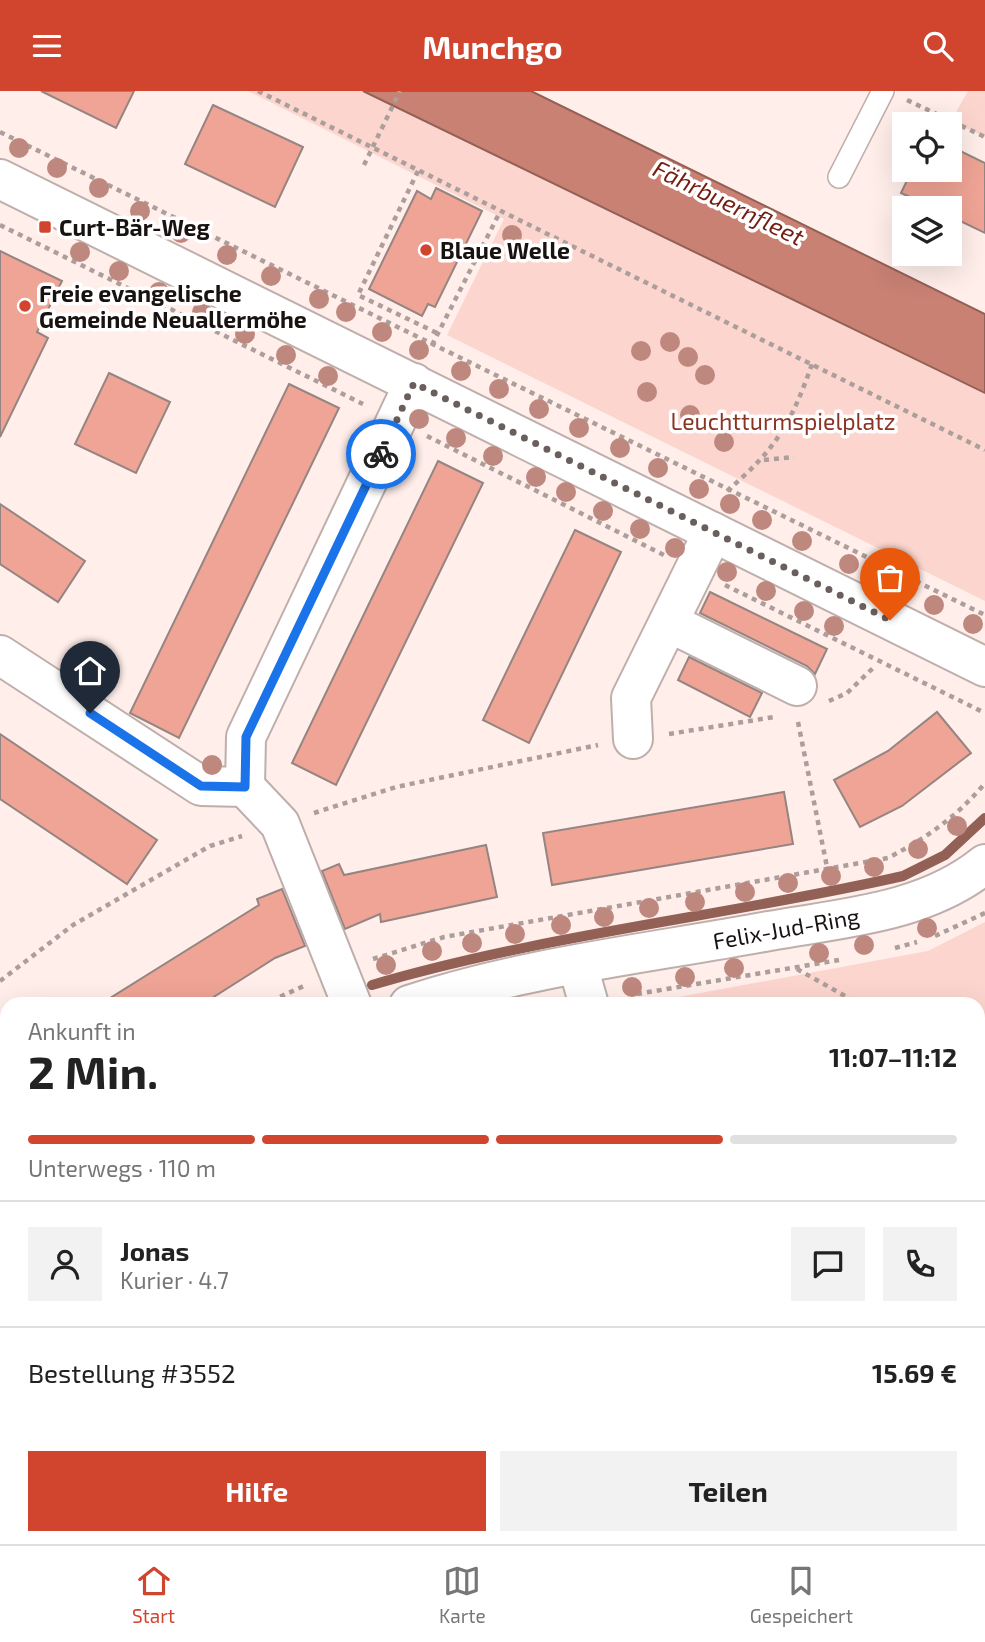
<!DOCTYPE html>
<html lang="de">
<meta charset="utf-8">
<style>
body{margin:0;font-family:"Exo 2",sans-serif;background:#f2f2f2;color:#222;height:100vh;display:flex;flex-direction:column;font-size:26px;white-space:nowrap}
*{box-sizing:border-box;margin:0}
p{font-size:23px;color:#767676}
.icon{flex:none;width:38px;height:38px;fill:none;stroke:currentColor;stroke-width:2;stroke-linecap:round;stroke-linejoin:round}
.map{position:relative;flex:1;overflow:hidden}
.sheet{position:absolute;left:0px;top:906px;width:985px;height:548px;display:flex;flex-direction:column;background:#fff;border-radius:21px 21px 0 0;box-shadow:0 7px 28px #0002}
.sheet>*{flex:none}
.controls{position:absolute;left:892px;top:21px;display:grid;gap:14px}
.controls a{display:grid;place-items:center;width:70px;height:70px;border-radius:0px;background:#fff;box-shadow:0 7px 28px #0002;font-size:35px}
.pin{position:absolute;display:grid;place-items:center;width:60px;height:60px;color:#fff;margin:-72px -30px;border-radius:50% 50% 50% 0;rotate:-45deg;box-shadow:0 0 7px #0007}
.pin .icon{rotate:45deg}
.courier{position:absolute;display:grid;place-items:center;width:70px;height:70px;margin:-35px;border:5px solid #1a73e8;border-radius:50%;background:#fff;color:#222;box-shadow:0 2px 9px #0007}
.summary em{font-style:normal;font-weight:700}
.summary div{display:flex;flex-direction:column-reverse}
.summary{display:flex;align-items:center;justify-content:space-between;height:119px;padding:0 28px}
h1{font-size:46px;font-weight:700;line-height:52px}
.bar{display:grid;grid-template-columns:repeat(4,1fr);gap:10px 7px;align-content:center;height:84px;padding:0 28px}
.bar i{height:9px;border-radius:5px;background:#e0e0e0}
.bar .on{background:#d1452f}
.bar p{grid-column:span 4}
.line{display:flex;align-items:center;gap:18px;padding:0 28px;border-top:2px solid #e0e0e0}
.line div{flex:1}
.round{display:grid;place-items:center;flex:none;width:74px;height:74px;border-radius:0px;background:#f2f2f2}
.button{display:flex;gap:14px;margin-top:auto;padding:14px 28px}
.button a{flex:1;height:80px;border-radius:0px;background:#d1452f;color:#fff;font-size:28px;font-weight:700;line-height:80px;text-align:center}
.button a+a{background:#f2f2f2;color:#222}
header{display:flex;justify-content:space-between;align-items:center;height:91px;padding:0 28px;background:#d1452f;color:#fff;font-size:32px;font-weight:700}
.tabs{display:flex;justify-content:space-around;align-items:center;height:98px;border-top:2px solid #e0e0e0;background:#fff;font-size:19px;color:#767676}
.tabs a{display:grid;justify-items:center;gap:4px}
.tabs .on{color:#d1452f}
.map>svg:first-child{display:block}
</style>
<header><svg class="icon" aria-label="menu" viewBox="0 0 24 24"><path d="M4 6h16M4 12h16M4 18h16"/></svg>Munchgo<svg class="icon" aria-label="search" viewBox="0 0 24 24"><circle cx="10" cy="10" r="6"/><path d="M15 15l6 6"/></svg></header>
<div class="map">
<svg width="985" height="1453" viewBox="0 0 985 1453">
<rect width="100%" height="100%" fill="#ffeeea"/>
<g fill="#fcd6ce">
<polygon points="248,0 363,0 985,302 985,510 447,244 504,128"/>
<polygon points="968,0 985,0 985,46 951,30"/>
<polygon points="985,831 985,1411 978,1418 978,914 641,913 928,860"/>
<polygon points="410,1447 947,1447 941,1453 406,1453"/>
</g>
<g fill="#c88173" stroke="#936056" stroke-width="2">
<polygon points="363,0 531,0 985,223 985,302"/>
<polygon points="985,1411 985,1453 941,1453 947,1447 978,1447 978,1418"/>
</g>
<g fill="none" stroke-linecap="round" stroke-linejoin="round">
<g stroke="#936056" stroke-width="10">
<path d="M 372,894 C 546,843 727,825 903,785 L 945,764 L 985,727"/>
<polyline points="978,1072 985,1071"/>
<polyline points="0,1125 7,1118"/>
<polyline points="458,1453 462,1447"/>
</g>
</g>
<g fill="#efa495" stroke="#958582" stroke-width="2">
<polygon points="41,0 134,0 116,37"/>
<polygon points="213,14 303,56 275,116 185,73"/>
<polygon points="950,55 985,72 985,142 950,125 950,117 934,117 901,102 912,79 950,79"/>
<polygon points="436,97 482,120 435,216 428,213 422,225 369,198 417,100 431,108"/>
<polygon points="0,160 62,190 37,241 48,247 0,346"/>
<polygon points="109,282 170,311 136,382 75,353"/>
<polygon points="289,293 339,317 179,647 130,622"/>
<polygon points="438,370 483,392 336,694 292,672"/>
<polygon points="0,413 85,470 58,511 0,473"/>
<polygon points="575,439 621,461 529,652 483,629"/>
<polygon points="710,501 827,558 815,583 807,575 700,522"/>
<polygon points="689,566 762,602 750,626 678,589"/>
<polygon points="937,621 971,662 902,715 860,736 834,689 888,660"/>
<polygon points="0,643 157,749 127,793 0,708"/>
<polygon points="784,701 793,753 552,794 543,742"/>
<polygon points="486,754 497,806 381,831 380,823 345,838 322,780 339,773 344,784"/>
<polygon points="282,798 305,855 275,867 201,914 99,914 259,814 257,808"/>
</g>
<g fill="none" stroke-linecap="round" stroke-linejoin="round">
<g stroke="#bfafac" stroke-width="24">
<polyline id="service" points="839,86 883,0"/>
</g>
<g stroke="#bfafac" stroke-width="42">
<g id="minor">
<polyline points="0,88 985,576"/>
<polyline points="670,532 797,595"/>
<polyline points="0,564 201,695 245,696"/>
<polyline points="633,648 631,607 713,441"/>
<polyline points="578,875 589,914"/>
<polyline points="352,914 280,733 245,696 246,646 414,292"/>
<polyline points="0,1359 7,1364"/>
<polyline points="143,1447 152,1453"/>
</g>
</g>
<g stroke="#bfafac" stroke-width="42">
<g id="tertiary">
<path d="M 409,914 C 523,876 651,862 769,840 C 842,827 925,822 985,773"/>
<polyline points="0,1179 7,1171"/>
</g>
</g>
<g stroke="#ab9e9b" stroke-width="4.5" stroke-dasharray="5 5" stroke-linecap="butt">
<polyline points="258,0 985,359"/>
<polyline points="907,9 985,46"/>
<polyline points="0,41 985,524"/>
<polyline points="364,74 400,0"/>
<polyline points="418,80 358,204 439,243"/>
<polyline points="0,134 363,313"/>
<polyline points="432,254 500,121"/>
<polyline points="427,345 664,464"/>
<polyline points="764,369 794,366"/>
<path d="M 727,400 C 776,358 791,333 812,273"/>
<polyline points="725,494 985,622"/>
<polyline points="829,610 847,602 873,577"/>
<polyline points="798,631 827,776"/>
<polyline points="669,643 774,626"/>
<polyline points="314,722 396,696 598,654"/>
<polyline points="935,845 985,822"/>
<polyline points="895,857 917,851"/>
<path d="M 373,868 L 444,846 L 888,767 C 926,747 957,726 985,692"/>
<polyline points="797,878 861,914"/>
<polyline points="0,890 73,834 210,755 242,745"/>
<polyline points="637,903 839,869"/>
<polyline points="262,914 306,894"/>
<polyline points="978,979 985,983"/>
<polyline points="0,1103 7,1096"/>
<polyline points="978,1136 985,1135"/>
<polyline points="0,1234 7,1226"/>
<polyline points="548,1453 552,1447"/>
<polyline points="743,1453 751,1447"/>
</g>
<use href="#service" stroke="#fff" stroke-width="21"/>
<use href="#minor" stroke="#fff" stroke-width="38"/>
<use href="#tertiary" stroke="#fff" stroke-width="38"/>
</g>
<g fill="#bf887e">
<circle cx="19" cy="57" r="10"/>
<circle cx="57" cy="77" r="10"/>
<circle cx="99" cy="97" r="10"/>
<circle cx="140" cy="120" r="10"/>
<circle cx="181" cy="142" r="10"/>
<circle cx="512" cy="144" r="10"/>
<circle cx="80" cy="161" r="10"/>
<circle cx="227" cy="164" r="10"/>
<circle cx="119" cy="180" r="10"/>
<circle cx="271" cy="185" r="10"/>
<circle cx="159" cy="201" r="10"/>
<circle cx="319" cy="208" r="10"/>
<circle cx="202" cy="221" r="10"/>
<circle cx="346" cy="221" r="10"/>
<circle cx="382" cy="241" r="10"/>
<circle cx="245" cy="243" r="10"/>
<circle cx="670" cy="251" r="10"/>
<circle cx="419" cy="259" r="10"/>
<circle cx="641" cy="260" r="10"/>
<circle cx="286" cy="264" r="10"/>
<circle cx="688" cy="266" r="10"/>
<circle cx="461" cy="280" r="10"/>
<circle cx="705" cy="284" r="10"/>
<circle cx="328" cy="285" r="10"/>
<circle cx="499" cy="298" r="10"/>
<circle cx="647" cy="301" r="10"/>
<circle cx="539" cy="318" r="10"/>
<circle cx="690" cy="324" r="10"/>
<circle cx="419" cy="328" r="10"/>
<circle cx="579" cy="337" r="10"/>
<circle cx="456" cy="347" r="10"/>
<circle cx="724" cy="351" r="10"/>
<circle cx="620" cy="357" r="10"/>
<circle cx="493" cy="365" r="10"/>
<circle cx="658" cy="377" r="10"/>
<circle cx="536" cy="386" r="10"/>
<circle cx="699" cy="398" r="10"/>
<circle cx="566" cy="401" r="10"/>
<circle cx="730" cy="413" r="10"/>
<circle cx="603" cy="420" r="10"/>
<circle cx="762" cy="429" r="10"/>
<circle cx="640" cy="438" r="10"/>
<circle cx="802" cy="450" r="10"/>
<circle cx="675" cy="457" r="10"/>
<circle cx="849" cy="473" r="10"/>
<circle cx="727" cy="481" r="10"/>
<circle cx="766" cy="500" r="10"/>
<circle cx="934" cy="514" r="10"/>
<circle cx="804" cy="520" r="10"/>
<circle cx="973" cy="533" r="10"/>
<circle cx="834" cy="535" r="10"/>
<circle cx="212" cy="674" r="10"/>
<circle cx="957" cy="735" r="10"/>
<circle cx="918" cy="758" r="10"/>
<circle cx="874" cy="776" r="10"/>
<circle cx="831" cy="785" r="10"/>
<circle cx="788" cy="792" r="10"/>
<circle cx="745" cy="801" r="10"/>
<circle cx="695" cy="811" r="10"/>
<circle cx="649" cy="817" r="10"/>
<circle cx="604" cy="826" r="10"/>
<circle cx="561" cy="834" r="10"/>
<circle cx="927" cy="837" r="10"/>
<circle cx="515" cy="843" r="10"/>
<circle cx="472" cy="852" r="10"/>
<circle cx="864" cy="854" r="10"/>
<circle cx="432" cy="860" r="10"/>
<circle cx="819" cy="862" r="10"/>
<circle cx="386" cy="874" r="10"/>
<circle cx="734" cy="877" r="10"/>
<circle cx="685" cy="886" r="10"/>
<circle cx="632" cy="896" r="10"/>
</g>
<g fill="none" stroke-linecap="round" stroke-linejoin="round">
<polyline stroke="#695f5d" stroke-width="7" stroke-dasharray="0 12.6" points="381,363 414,292 890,529"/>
<polyline stroke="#1a73e8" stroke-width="9" points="90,622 201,695 245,696 246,646 381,363"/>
</g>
<g fill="#d1452f" stroke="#fff" stroke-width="2.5">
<rect x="38" y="129" width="14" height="14" rx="3.5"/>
<circle cx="426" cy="159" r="7"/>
<circle cx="25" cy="215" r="7"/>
</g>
<g text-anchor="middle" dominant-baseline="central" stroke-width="7" stroke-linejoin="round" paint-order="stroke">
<g font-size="23" font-weight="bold" fill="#181211" stroke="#fff" text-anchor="start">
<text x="59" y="136">Curt-Bär-Weg</text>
<text x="440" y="159">Blaue Welle</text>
<text x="39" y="202">Freie evangelische<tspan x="39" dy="26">Gemeinde Neuallermöhe</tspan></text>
</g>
<g font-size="23" fill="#8a3425" stroke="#fff">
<text x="783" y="330">Leuchtturmspielplatz</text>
</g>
<g font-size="23" fill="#181211" stroke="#fff">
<text transform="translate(786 837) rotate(-10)">Felix-Jud-Ring</text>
</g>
<g font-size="24" font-style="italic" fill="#731e10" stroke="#fff">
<text transform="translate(729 111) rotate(26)">Fährbuernfleet</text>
</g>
</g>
</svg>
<div class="controls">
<a><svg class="icon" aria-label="locate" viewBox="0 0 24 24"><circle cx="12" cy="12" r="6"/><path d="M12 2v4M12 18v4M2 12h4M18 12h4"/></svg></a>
<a><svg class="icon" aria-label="layers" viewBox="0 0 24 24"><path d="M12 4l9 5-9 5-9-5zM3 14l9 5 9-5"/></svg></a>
</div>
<div class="pin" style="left:890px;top:529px;background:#ea580c"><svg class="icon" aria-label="bag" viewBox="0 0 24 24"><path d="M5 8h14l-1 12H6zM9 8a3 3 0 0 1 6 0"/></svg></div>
<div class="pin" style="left:90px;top:622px;background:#1f2937"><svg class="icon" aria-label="home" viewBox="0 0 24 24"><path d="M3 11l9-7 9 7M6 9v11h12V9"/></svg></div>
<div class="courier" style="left:381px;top:363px"><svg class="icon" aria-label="bike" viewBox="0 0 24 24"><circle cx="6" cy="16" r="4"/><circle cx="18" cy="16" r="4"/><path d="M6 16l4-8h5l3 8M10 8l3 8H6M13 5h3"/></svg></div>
<section class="sheet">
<div class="summary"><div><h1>2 Min.</h1><p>Ankunft in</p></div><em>11:07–11:12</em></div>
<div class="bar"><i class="on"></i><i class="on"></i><i class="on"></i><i></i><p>Unterwegs · 110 m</p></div>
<div class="line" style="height:126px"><a class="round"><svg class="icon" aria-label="person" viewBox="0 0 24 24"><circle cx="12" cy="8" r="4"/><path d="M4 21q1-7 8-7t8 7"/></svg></a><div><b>Jonas</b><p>Kurier · 4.7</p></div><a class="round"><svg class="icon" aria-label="chat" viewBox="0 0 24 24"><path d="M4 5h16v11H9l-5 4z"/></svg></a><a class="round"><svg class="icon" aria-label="phone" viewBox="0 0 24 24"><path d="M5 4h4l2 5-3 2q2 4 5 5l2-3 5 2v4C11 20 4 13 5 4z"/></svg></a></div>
<div class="line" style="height:91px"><div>Bestellung #3552</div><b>15.69 €</b></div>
<div class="button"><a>Hilfe</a><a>Teilen</a></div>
</section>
</div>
<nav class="tabs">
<a class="on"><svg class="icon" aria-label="home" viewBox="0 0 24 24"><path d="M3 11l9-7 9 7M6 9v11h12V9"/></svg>Start</a>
<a><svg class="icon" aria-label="map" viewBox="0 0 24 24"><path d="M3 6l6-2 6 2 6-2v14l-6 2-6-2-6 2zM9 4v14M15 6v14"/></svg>Karte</a>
<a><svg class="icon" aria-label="saved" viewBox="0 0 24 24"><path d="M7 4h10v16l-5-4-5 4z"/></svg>Gespeichert</a>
</nav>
